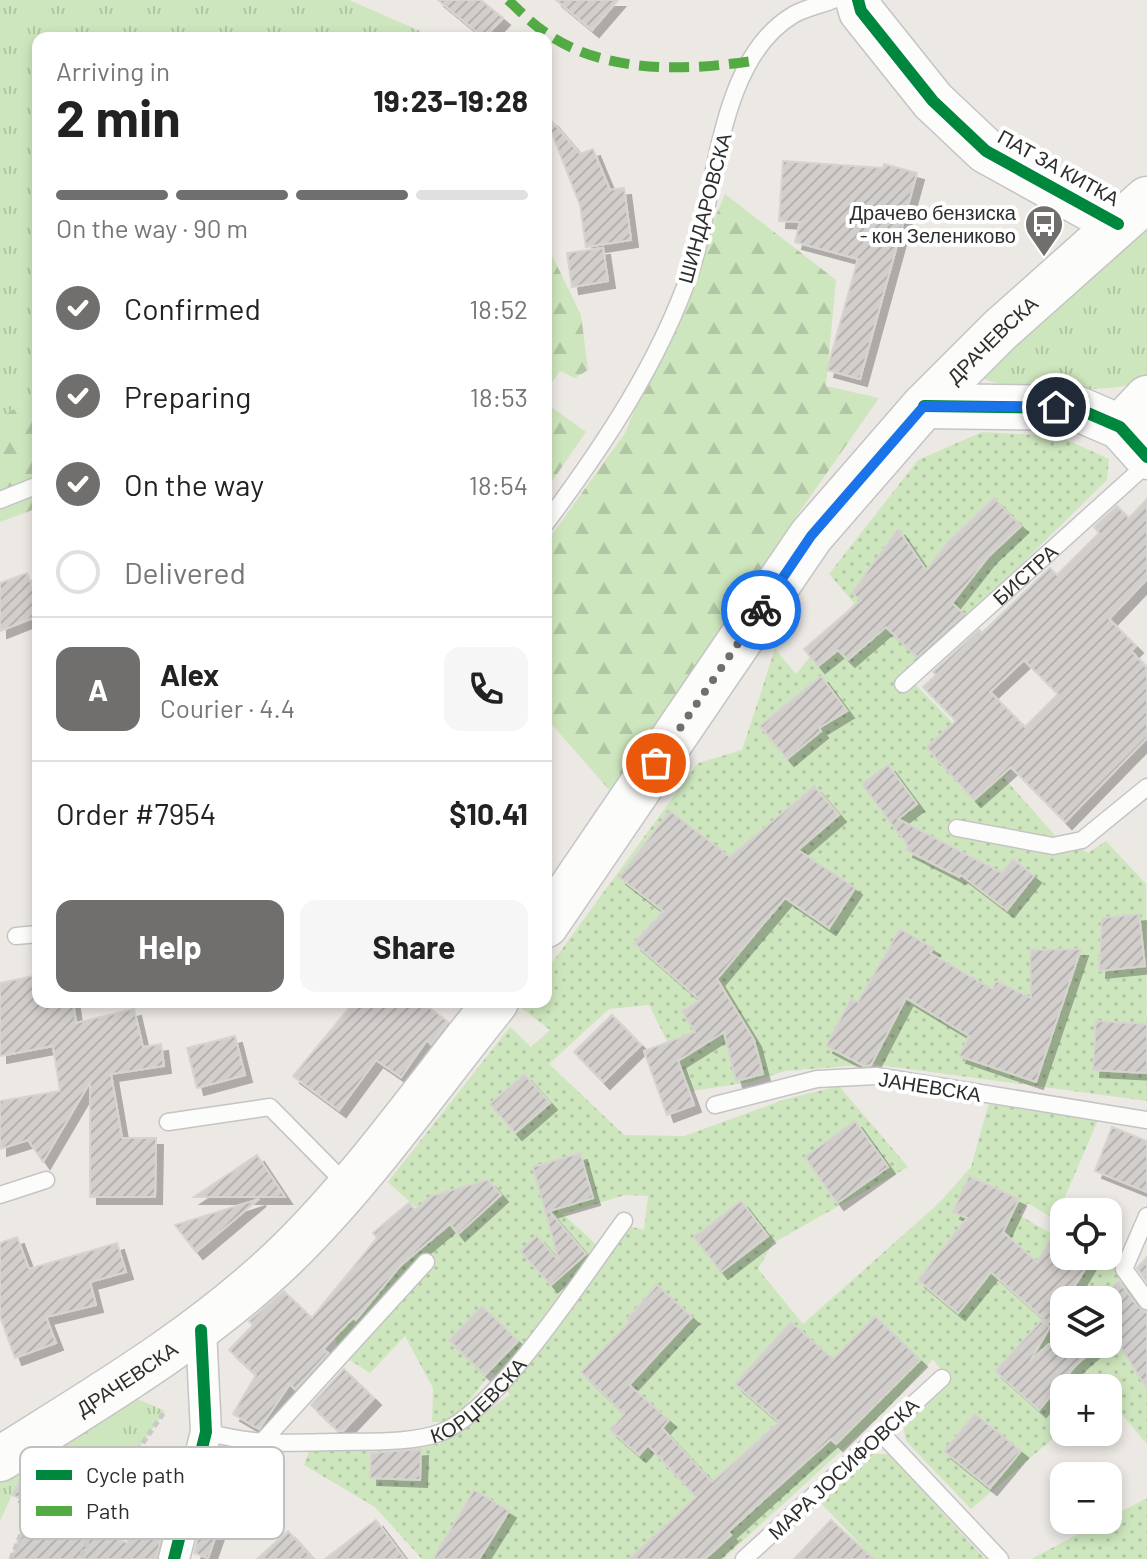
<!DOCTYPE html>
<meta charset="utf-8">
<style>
body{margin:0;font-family:Barlow,sans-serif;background:#f6f6f6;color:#222;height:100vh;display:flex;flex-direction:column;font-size:30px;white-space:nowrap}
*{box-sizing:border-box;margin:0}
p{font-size:26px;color:#767676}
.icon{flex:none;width:44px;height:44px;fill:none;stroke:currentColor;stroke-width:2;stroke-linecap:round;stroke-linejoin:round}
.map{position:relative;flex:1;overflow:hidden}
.side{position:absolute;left:32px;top:32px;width:520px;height:976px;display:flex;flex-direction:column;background:#fff;border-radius:16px;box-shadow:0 4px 12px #0003}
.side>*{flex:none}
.buttons{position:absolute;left:1050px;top:1198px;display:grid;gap:16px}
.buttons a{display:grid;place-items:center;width:72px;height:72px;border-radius:16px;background:#fff;box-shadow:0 4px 12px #0003;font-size:40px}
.pin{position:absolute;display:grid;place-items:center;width:68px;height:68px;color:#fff;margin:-34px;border:4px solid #fff;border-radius:50%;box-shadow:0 2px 8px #0007}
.courier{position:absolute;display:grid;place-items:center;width:80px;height:80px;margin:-40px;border:6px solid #1a73e8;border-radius:50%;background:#fff;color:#222;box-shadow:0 2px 10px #0007}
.overview em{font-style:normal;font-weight:700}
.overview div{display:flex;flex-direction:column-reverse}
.overview{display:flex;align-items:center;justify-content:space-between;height:136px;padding:0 24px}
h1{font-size:52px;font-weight:700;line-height:60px}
.bar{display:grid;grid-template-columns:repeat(4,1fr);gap:12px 8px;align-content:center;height:96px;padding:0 24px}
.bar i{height:10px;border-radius:6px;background:#e0e0e0}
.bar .current{background:#706f6e}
.bar p{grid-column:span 4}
.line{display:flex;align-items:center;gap:20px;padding:0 24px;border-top:2px solid #e0e0e0}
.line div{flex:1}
.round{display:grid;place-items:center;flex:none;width:84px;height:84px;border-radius:16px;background:#f6f6f6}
ol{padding:0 24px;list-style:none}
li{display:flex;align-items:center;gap:24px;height:88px}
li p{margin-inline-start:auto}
li .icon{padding:8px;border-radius:50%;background:#706f6e;color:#fff;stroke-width:4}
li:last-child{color:#767676}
li i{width:44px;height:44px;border:4px solid #e0e0e0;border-radius:50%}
.action{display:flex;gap:16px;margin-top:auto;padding:16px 24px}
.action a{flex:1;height:92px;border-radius:16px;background:#706f6e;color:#fff;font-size:32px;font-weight:700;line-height:92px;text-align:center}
.action a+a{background:#f6f6f6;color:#222}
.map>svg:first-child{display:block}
</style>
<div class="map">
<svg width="1147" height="1559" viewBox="0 0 1147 1559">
<defs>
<pattern id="grass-tufts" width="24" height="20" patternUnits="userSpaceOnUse" patternTransform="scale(2)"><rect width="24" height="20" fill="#cee6be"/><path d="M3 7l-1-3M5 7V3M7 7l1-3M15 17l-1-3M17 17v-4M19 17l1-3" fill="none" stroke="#b1c6a4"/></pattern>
<pattern id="forest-firs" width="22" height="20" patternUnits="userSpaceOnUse" patternTransform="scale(2)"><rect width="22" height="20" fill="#cee6be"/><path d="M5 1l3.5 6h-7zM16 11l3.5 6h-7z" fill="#b1c6a4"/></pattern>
<pattern id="garden-dots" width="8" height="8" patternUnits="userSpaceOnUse" patternTransform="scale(2)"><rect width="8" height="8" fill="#cee6be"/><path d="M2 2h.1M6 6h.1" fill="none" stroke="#b1c6a4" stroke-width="1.8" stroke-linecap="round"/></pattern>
<pattern id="building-hatch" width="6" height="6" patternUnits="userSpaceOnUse" patternTransform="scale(2)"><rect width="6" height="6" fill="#d1cecb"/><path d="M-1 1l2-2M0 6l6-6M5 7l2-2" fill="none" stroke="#b4b1af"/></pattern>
<filter id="shadow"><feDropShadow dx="7" dy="7" stdDeviation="0" flood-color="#0004"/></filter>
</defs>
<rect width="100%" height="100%" fill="#ece8e4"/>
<g fill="url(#grass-tufts)">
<polygon points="0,0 349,0 436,38 38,38 38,393 0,418"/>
<path d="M 1147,228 L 1147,377 C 1132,396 1006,390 984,379 L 1100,258 Z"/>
<polygon points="112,1388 165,1411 124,1470 78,1522 33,1504 42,1482 22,1473 0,1521 0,1459"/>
</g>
<g fill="url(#forest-firs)">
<polygon points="725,194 836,280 826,386 879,398 796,517 726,632 612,793 546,718 546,543 625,433"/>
<polygon points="546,243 581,315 588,370 575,378 560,371 546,391"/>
<polygon points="38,393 38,508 0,522 0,418"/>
<polygon points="546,403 586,432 546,490"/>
</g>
<g fill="url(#garden-dots)" fill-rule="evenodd">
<path d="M 982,432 L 1058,436 L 1109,459 L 1107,480 L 907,676 L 955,725 L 961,719 L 1011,771 L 1004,778 L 1059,840 L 1066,853 L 1076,844 L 1088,853 L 1106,841 L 1146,884 L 1147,1101 L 872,1064 L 785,1071 L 751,1082 L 692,1091 L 649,1005 L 609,1009 L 549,1064 L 624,1135 L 684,1136 L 786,1099 L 839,1086 L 908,1167 L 773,1243 L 758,1269 L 803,1324 L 939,1203 L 971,1167 L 990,1099 L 1099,1118 L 1055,1220 L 1028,1203 L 1019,1215 L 1064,1241 L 1064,1256 L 1089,1256 L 1097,1260 L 1108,1256 L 1108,1252 L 1147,1301 L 1147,1444 L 1108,1398 L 1108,1388 L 1064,1388 L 1064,1429 L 971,1509 L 906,1441 L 902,1419 L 941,1370 L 933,1359 L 886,1410 L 723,1559 L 422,1559 L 375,1507 L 304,1465 L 310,1448 L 439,1444 L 510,1395 L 492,1371 L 453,1422 L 432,1422 L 433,1388 L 405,1336 L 370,1373 L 339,1353 L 334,1333 L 438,1228 L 388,1182 L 510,1027 L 531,1047 L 550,1030 L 520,1007 L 523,1002 L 546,1002 L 546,971 L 698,763 L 742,750 L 775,649 L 796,674 L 854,603 L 829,574 L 918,460 ZM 625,1195 L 648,1196 L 644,1230 L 619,1224 L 599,1247 L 563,1214 ZM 1064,1300 L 1108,1300 L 1108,1344 L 1064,1344 Z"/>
<polygon points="872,1454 889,1454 985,1559 874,1559 819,1501"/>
<polygon points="1147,1498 1147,1559 1031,1559"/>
</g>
<g fill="url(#building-hatch)" stroke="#d7d4d0" stroke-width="2" fill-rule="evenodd" filter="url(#shadow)">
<polygon points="438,0 481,0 503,18 484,38"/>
<polygon points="556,0 618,0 592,30"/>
<polygon points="550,119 580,154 593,149 610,190 624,188 631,240 586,247 580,205 547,121"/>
<polygon points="783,161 883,168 884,164 917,173 860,379 827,370 858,259 795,242 800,222 779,221"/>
<polygon points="603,248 608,281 572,287 567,253"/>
<polygon points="994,498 1021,526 989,556 952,603 964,614 917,657 886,627 848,660 838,650 818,666 804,649 861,600 852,593 898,529 926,570 948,542"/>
<path d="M 1147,499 L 1147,579 L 1109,619 L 1136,646 L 1131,651 L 1147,668 L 1147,738 L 1065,822 L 1011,767 L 974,800 L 926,747 L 956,721 L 923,687 L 936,675 L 933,672 L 979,630 L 982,633 L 1050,568 L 1057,575 L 1099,533 L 1094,527 L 1117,506 L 1129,518 ZM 1024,660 L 1058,694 L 1025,727 L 990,692 Z"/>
<polygon points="27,573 38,600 38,616 0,631 0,583"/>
<polygon points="821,676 847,711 819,728 821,731 787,759 760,726"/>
<polygon points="888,765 917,804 898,819 1002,873 1013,859 1034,876 1007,910 961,875 959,877 906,850 908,846 862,784"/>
<polygon points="814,786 839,815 798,850 855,888 829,928 785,898 717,979 754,1040 763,1074 736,1081 724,1032 678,1061 694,1105 667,1115 644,1051 695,1032 682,1011 700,1000 634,943 663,911 619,877 670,811 730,857"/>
<polygon points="1139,914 1145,966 1099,971 1102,918"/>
<polygon points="900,929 933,948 930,953 992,989 996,981 1031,998 1030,950 1081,949 1036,1082 959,1056 969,1036 906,998 871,1065 864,1066 826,1046 851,999 858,1002"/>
<polygon points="38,975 38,1002 73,1002 76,1023 134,1009 143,1047 161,1044 164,1066 111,1074 122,1138 156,1138 155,1197 90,1197 90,1082 43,1162 28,1140 0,1149 0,1101 60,1091 53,1046 0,1056 0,983"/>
<polygon points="354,1002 422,1002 448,1022 431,1044 427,1040 401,1077 376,1060 339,1110 293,1076"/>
<polygon points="612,1015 641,1045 603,1082 574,1052"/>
<polygon points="1096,1021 1147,1024 1147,1073 1093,1070"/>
<polygon points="235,1036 245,1075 197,1088 187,1048"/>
<polygon points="524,1074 550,1103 515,1133 490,1104"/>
<polygon points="855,1121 888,1167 837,1203 805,1157"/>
<polygon points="1112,1127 1147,1141 1147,1192 1095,1171"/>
<polygon points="580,1153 593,1198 549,1211 586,1254 551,1285 520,1251 537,1236 559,1261 533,1167"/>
<polygon points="257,1155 285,1197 194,1197"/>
<polygon points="969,1176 1019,1199 1003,1232 1037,1262 1064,1217 1064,1256 1093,1256 1062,1307 1048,1323 991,1272 958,1313 918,1280 967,1218 953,1212"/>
<polygon points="488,1180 501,1195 458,1234 450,1224 400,1266 356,1320 353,1318 323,1349 328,1353 295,1389 290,1384 259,1429 233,1414 256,1375 229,1350 253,1325 249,1321 284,1291 312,1318 377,1238 373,1233 409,1203 415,1210 431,1196"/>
<polygon points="259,1199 196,1252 175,1225"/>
<polygon points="741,1201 768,1236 721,1272 694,1237"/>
<polygon points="17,1237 29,1269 117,1243 126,1272 90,1282 96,1305 46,1317 56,1343 15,1358 0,1316 0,1243"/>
<polygon points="1147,1257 1147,1282 1137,1268"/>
<polygon points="1119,1281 1138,1307 1147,1312 1147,1389 1108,1327 1108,1291"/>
<polygon points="657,1285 692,1317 629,1385 669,1420 662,1428 712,1482 779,1422 735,1384 791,1322 833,1359 875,1316 920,1360 836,1444 831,1439 728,1532 731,1535 705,1559 629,1559 696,1497 648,1445 639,1455 610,1430 624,1414 581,1372 630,1321 627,1319"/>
<polygon points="482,1306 518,1341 485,1375 449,1340"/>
<polygon points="1041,1321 1050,1327 1030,1361 1049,1344 1100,1344 1075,1366 1039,1410 995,1371"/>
<polygon points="344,1369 374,1398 343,1431 338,1431 311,1405"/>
<polygon points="975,1414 1021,1451 990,1488 944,1451"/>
<polygon points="421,1449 420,1480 370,1478 371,1453"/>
<polygon points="218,1459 240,1467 208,1558 194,1553"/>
<polygon points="23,1474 42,1482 33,1504 12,1495"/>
<polygon points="147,1480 173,1488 156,1559 11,1559 33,1504 127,1543"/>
<polygon points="474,1490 509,1511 479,1559 433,1559"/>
<polygon points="376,1520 405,1559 325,1559"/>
<polygon points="831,1520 874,1559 794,1559"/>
<polygon points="288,1531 313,1559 257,1559"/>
</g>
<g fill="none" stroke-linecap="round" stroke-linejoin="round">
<g stroke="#c5c4c5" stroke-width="19">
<g id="lane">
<polyline points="0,500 38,485"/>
<path d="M 546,523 C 604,445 659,363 691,270 C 717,194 716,61 793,15 C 805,8 821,5 833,0"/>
<path id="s1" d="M 903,684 L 1147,464"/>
<polyline points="957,828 1053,846 1082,840 1147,787"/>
<polyline points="16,936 38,934"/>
<polyline points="715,1105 817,1079 876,1076 1147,1120"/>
<polyline points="168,1122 270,1107 348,1186"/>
<polyline points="0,1195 46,1180"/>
<polyline points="1147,1301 1124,1269 1147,1216"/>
<path id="s2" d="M 206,1432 C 255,1445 284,1443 333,1442 C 364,1441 413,1444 442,1432 C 499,1408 584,1275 624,1221"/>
<polyline points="881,1433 1000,1559"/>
<polyline points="261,1443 426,1262"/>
<polyline points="744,1559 942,1378"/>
</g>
</g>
<g stroke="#c5c4c5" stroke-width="33">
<polyline id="street" points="174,1559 206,1432 201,1330"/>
</g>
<g stroke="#c5c4c5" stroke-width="47">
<g id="secondary">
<polyline points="858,0 861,11 933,101 986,151 1118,224"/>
<polyline points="924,406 1076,408 1120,427 1147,457"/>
<polyline points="1120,427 1147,398"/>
<path id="s3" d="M 546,925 L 811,536 L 924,406 L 1000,330 L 1147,199"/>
<path id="s4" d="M 0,1459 C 100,1396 201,1337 286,1255 C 364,1179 428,1086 496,1002"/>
</g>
</g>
<g stroke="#c9c9c8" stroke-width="5" stroke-dasharray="6 4" stroke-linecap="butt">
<polyline points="78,1522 93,1529 80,1559"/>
<polyline points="11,1559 33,1504 78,1522 124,1470 165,1411"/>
</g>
<use href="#lane" stroke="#fcfcfb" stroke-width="16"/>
<use href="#street" stroke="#fcfcfb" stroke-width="30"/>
<use href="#secondary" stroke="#fcfcfb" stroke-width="44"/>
<path stroke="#54ab44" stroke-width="10" stroke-dasharray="20 10" stroke-linecap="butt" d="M 508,0 C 520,11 532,24 546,33 C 605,74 685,71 752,61"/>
<g stroke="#fff" stroke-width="17">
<g id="cycleway">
<polyline points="858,0 861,11 933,101 986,151 1118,224"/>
<polyline points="924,406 1076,408 1120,427 1147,457"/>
<polyline points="174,1559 206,1432 201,1330"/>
</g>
</g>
<use href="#cycleway" stroke="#00873e" stroke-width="12"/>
</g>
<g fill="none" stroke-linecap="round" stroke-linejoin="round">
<polyline stroke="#706f6e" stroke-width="8" stroke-dasharray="0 14.4" points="656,763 761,610"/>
<polyline stroke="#1a73e8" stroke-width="10" points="761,610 811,536 924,406 1056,407"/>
</g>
<defs>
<g id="bus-pin" transform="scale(2)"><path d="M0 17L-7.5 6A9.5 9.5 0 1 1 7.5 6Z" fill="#706f6e" stroke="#fff"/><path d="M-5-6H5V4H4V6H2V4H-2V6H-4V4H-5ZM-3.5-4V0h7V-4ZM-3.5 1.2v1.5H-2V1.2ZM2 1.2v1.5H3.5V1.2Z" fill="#fff"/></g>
</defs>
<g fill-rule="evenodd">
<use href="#bus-pin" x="1044" y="224"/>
</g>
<g text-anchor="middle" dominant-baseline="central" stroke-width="8" stroke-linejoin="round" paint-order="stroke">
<g font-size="20" fill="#2e2e2e" stroke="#fff">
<text transform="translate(1059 167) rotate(29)">ПАТ ЗА КИТКА</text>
<text transform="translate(704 208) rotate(-75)">ШИНДАРОВСКА</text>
<text stroke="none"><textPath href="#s3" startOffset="738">ДРАЧЕВСКА</textPath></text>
<text stroke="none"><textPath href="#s1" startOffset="164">БИСТРА</textPath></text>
<text transform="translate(930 1086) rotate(9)">ЈАНЕВСКА</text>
<text stroke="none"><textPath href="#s4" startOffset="150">ДРАЧЕВСКА</textPath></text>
<text stroke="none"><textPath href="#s2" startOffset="286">КОРЏЕВСКА</textPath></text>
<text transform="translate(843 1468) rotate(-43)">МАРА ЈОСИФОВСКА</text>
</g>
<g font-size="20" fill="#2e2e2e" stroke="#fff" text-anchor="end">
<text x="1016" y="212">Драчево бензиска<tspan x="1016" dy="23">- кон Зелениково</tspan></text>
</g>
</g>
<rect x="20" y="1447" width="264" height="92" rx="12" fill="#fff" stroke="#c0c0c0" stroke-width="2"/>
<rect x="36" y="1470" width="36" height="10" fill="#00873e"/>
<rect x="36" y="1506" width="36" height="10" fill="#54ab44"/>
<g font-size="22" fill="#2e2e2e">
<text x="86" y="1483">Cycle path</text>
<text x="86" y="1519">Path</text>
</g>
</svg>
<div class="buttons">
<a><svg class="icon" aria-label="locate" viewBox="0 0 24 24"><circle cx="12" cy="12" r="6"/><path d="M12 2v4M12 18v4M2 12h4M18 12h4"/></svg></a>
<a><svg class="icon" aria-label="layers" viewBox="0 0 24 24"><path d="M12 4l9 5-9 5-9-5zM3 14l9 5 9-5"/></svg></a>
<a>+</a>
<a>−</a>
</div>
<div class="pin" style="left:656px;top:763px;background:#ea580c"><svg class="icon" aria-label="bag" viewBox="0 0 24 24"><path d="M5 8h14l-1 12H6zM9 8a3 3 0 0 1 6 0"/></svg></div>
<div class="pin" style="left:1056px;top:407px;background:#1f2937"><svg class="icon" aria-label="home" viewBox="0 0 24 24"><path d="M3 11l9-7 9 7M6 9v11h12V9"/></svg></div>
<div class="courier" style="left:761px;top:610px"><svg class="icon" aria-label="bike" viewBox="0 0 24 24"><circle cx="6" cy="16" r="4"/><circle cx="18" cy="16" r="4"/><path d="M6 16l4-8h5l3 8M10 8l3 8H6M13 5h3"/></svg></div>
<section class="side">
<div class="overview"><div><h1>2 min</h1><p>Arriving in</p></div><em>19:23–19:28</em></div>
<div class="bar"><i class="current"></i><i class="current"></i><i class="current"></i><i></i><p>On the way · 90 m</p></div>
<ol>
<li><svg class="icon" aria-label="check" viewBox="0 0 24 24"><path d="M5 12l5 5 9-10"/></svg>Confirmed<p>18:52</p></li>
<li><svg class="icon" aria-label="check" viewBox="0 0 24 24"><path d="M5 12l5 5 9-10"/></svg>Preparing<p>18:53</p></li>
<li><svg class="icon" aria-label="check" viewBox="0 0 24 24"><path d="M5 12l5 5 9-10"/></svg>On the way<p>18:54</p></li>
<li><i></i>Delivered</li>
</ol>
<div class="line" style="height:144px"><b class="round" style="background:#706f6e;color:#fff">A</b><div><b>Alex</b><p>Courier · 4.4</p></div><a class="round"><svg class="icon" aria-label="phone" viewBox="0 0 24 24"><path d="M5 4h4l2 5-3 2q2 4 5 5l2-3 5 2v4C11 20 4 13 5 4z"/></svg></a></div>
<div class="line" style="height:104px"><div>Order #7954</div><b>$10.41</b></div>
<div class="action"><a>Help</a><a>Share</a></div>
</section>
</div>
